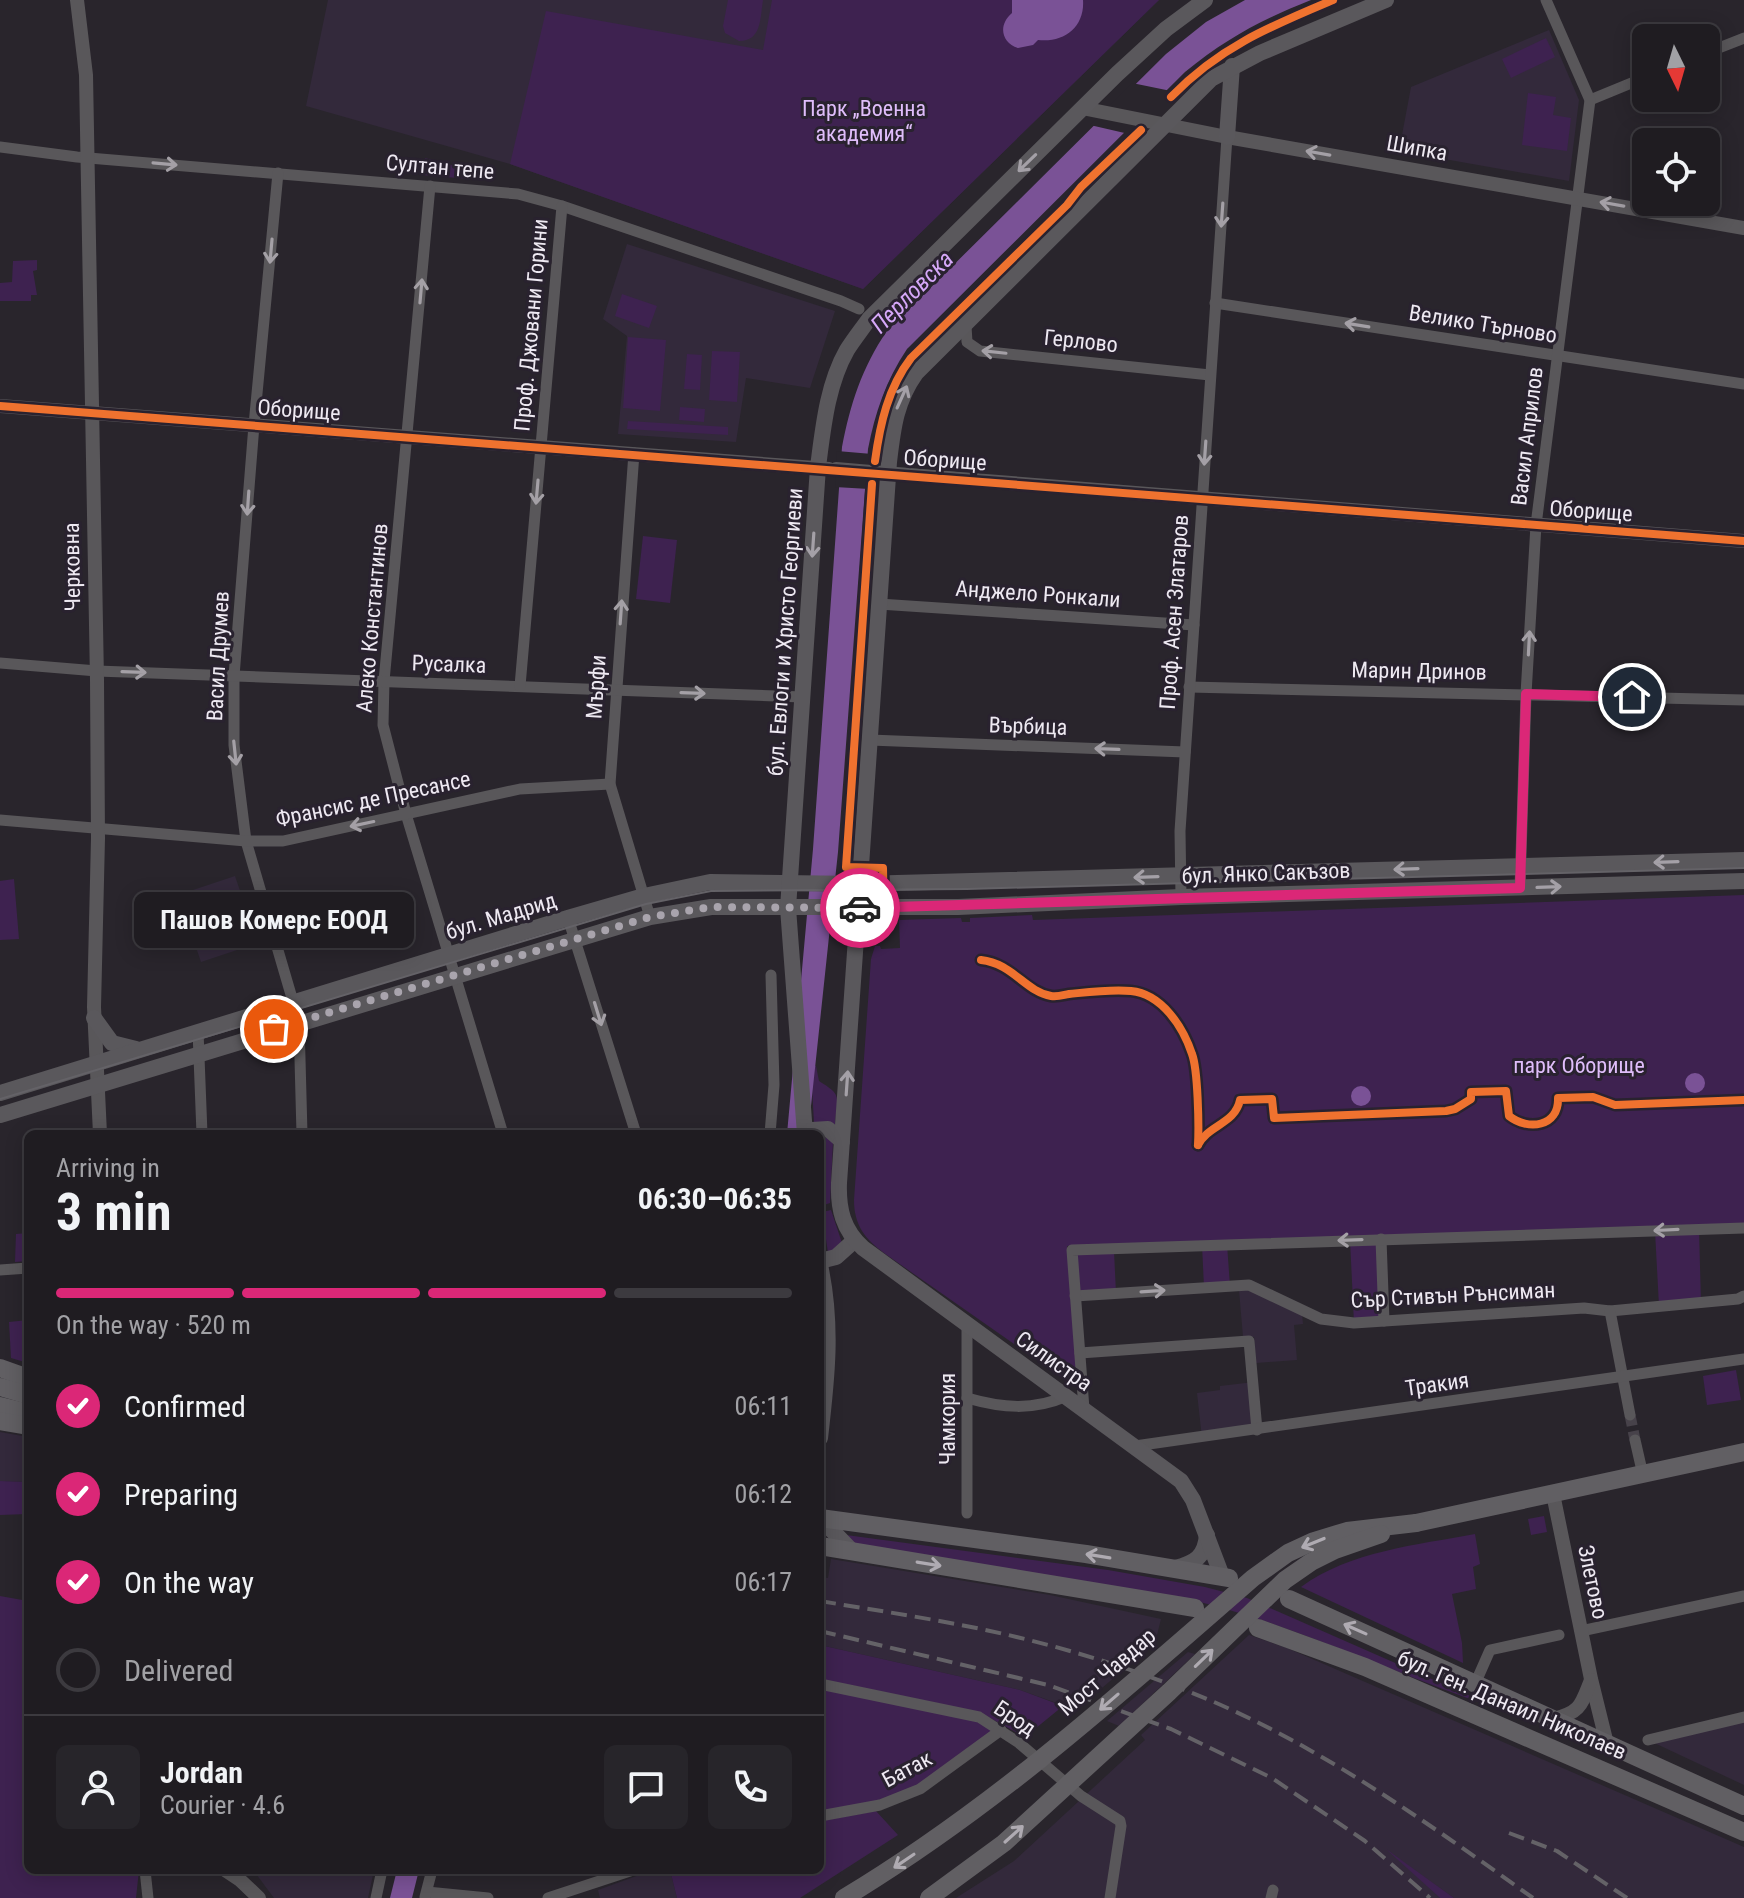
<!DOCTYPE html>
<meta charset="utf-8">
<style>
body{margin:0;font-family:"Roboto Condensed",sans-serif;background:#27252a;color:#f1f3f6;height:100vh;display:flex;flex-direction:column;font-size:30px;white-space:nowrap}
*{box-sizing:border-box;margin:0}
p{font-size:26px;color:#a1a1a5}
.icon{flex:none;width:44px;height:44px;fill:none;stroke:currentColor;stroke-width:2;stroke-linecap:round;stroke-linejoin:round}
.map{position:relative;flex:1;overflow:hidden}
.details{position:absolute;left:24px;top:1130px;width:800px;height:744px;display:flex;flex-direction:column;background:#1f1c21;border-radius:12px;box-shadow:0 4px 20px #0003,0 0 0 2px #3c3a3f}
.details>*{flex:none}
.needle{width:52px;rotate:175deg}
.fabs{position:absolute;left:1632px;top:24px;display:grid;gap:16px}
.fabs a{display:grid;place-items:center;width:88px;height:88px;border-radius:12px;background:#1f1c21;box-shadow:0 4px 20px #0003,0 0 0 2px #3c3a3f;font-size:40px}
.pin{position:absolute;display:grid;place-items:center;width:68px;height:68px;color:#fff;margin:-34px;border:4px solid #fff;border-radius:50%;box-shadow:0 2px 8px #0007}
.courier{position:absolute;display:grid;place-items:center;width:80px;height:80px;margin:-40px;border:6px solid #db2777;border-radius:50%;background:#fff;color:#222;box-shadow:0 2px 10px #0007}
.bubble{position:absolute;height:56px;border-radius:12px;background:#1f1c21;box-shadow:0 4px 20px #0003,0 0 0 2px #3c3a3f;font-size:26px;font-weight:700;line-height:56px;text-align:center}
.overview em{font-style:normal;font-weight:700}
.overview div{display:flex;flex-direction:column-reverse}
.overview{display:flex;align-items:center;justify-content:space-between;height:136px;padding:0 32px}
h1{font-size:52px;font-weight:700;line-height:60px}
.bar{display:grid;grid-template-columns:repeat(4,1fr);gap:12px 8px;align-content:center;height:96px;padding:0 32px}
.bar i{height:10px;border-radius:6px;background:#3c3a3f}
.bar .selected{background:#db2777}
.bar p{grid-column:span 4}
.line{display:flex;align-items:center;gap:20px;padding:0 32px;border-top:2px solid #3c3a3f}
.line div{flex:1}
.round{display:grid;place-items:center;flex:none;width:84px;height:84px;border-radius:12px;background:#27252a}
ol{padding:0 32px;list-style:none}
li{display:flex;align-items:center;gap:24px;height:88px}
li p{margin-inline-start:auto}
li .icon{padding:8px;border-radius:50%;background:#db2777;color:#fff;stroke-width:4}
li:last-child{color:#a1a1a5}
li i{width:44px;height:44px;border:4px solid #3c3a3f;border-radius:50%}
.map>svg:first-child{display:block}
</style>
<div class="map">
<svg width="1744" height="1898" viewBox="0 0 1744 1898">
<rect width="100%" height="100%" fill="#29252c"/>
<g fill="#33293b">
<polygon points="328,0 1159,0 863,289 510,164 306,106"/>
<polygon points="1549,30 1579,100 1569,181 1399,151 1411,87"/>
<polygon points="627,244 835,311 810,388 746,378 736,442 618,434 627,336 603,319"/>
<polygon points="235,876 258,943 201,962 178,895"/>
<polygon points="1250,1289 1302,1314 1303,1324 1294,1325 1297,1360 1256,1363 1254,1337 1243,1337 1239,1290"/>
<polygon points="1254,1382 1257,1430 1202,1438 1197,1393 1220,1390 1220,1386"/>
<polygon points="0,1432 28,1437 28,1482 0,1481"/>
<polygon points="831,1559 1050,1595 1161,1619 1155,1643 1076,1710 1020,1690 820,1645 820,1577 828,1578"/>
<polygon points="1249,1635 1287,1648 1744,1847 1744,1898 1454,1898 1395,1856 1440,1898 956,1898 1014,1861 1145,1740 1141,1735"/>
<polygon points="1188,1652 1195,1654 1119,1726 1107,1721"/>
<polygon points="1744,1717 1744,1785 1648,1740"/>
<polygon points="253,1870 374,1870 368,1898 274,1898"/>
<polygon points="653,1870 670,1870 677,1898 600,1898 598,1890"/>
</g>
<g fill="#3e2250">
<path d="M 728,0 L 763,0 C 760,18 762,41 739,41 L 725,33 L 723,26 Z"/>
<polygon points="772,0 1159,0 863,289 510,164 546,11 763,50"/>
<polygon points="1546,38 1555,57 1511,78 1502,59"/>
<polygon points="1528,93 1556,97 1553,115 1571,118 1567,151 1522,145"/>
<polygon points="425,158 471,170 470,179 422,175"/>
<polygon points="37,260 37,270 33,271 37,295 31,295 31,301 0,301 0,283 12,282 13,261"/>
<polygon points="622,294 657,306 649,328 615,316"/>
<polygon points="628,337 666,340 660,411 623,408"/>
<polygon points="712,351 740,352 737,402 709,400"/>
<polygon points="687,354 702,355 700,390 684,389"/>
<polygon points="680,407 705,409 704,422 679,420"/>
<polygon points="628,421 728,427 728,435 627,429"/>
<polygon points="643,536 677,540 670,603 636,599"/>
<polygon points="14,879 19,939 0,940 0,881"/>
<path d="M 1744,895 L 1744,1225 L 1067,1246 L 1077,1379 L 1075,1383 L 1071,1384 L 884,1253 C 865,1239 854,1225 854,1200 L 871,959 L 875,946 L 880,946 L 881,949 L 900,948 L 899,920 L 961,918 L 962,922 L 970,922 L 970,918 L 1032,915 L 1033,920 Z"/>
<path d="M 806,978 L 813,1065 L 816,1066 L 819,1081 C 843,1096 837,1095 835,1124 L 814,1123 Z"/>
<polygon points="820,1134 833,1142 830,1203 821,1206"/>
<polygon points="831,1210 843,1246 828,1253 822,1212"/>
<polygon points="1699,1229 1701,1303 1659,1306 1655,1231"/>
<polygon points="28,1233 28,1261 15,1262 16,1234"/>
<polygon points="1381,1239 1384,1321 1354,1323 1350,1240"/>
<polygon points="1227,1244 1230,1286 1204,1287 1202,1245"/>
<polygon points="1114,1251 1116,1293 1079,1295 1076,1253"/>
<polygon points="28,1320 28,1363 11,1358 9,1322"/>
<polygon points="1736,1370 1741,1400 1707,1405 1703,1376"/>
<polygon points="0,1481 28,1482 28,1514 0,1515"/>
<polygon points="1544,1516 1547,1532 1531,1535 1528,1519"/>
<path d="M 1475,1534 L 1480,1564 L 1473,1567 L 1476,1589 L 1452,1594 L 1462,1643 L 1463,1663 L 1301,1587 C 1350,1551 1417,1545 1475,1534 Z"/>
<path d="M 846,1535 L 1108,1570 L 1205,1587 L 1247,1598 L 1500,1709 C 1395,1675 1300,1626 1192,1600 L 853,1543 Z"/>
<polygon points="0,1596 28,1601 28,1870 139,1870 136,1898 0,1898"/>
<polygon points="820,1645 1020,1690 1063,1706 1025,1737 979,1712 820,1679"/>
<polygon points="820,1684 979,1717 1001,1730 920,1789 820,1816"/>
<polygon points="876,1811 898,1835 800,1898 677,1898 670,1870 820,1870 820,1821"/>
<polygon points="1386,1849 1454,1898 1440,1898"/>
</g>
<g fill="#7a5296">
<path d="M 1012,0 L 1083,0 C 1085,27 1064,43 1038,40 L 1033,45 L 1018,48 C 1001,42 998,25 1012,13 Z"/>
<path d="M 1245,0 L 1311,0 C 1261,20 1227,38 1185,72 L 907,349 C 886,380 875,413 868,449 L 838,852 L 808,1134 L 787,1134 L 813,849 L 842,447 C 850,405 862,367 887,331 L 1166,54 L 1206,22 Z"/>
<circle cx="1695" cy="1083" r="10"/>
<circle cx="1361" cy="1096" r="10"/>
<polygon points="397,1870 419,1870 412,1898 390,1898"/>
</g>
<g fill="#29252c">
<polygon points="1132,83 1171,91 1129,134 1090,125"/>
<polygon points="837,451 872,454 869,489 835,487"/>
</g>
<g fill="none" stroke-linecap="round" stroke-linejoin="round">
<polyline stroke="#47424a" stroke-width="11" stroke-dasharray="11 5.5" stroke-linecap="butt" points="1630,1415 1635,1440"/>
<g stroke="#59575a" stroke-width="11">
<polyline points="1706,53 1744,38"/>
<polyline points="1590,100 1646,77"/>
<polyline points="0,147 77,157 518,194 562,206 841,301 859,309"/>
<polyline points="278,173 254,425 234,676 234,745 246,841 299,1022 302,1134"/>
<polyline points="430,186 384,681 383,725 406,814 503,1134"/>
<polyline points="1215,303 1744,384"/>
<polyline points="966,326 967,342 980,351 1210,375"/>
<polyline points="634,453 610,784 650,917"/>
<polyline points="879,604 1194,625"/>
<polyline points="0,663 97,671 802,697"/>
<polyline points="520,686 562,206"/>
<polyline points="1189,687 1744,700"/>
<polyline points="870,740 1185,752"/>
<polyline points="0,820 246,841 283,841 520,789 610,784"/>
<polyline points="1520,888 1526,694 1536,525 1590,100 1546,0"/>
<polyline points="1181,897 1180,831 1227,137"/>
<polyline points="568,918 636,1134"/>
<polyline points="198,1031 202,1134"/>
<polyline points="770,1134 774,1085 771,975"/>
<polyline points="1381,1239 1384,1321"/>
<polyline points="0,1270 28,1268"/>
<polyline points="1075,1296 1249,1285 1321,1319 1354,1323 1584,1308 1610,1311 1738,1299 1744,1296"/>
<polyline points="1610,1311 1630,1415"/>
<polyline points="1080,1353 1249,1341 1257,1430"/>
<path d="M 967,1398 C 1002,1408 1033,1411 1067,1396"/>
<polyline points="1084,1409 1072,1250 1744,1228"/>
<polyline points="1635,1440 1643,1475"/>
<polyline points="1135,1446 1744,1359"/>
<polyline points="967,1513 967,1325"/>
<polyline points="1581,1631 1744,1596"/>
<polyline points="820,1684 979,1717 1019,1743 1081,1796 1120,1821 1121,1826 1110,1898"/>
<polyline points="1475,1684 1490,1650 1559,1635"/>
<polyline points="1648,1740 1744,1717"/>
<polyline points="820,1816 880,1805 920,1789 1001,1730"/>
<polyline points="145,1870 148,1898"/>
<polyline points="427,1892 488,1898"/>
<polyline points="425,1897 432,1870"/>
<polyline points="376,1898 382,1870"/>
<polyline points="548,1898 633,1870"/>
<polyline points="1271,1898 1273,1890"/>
</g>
<g stroke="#59575a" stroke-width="14">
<polyline points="77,0 86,75 97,680 98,838 94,1007 100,1134"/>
<polyline points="1082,108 1227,137 1744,228"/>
<polyline points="0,406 829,469"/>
<polyline points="871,472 1744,541"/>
<polyline points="1553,1494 1591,1679 1607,1744"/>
<path d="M 1554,1719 C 1581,1712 1581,1705 1591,1680"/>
<polyline points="225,1870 240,1880 259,1898"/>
</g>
<g stroke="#5a585c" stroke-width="16">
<polyline points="1227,137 1232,66"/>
<polyline points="94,1018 112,1043 136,1049"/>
<polyline points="0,1093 568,918 644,896 710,882 860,884 1744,860"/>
<polyline points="0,1115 650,917 711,907 958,907 1181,897 1744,881"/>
<path d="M 805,1134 L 788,908 L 818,467 C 823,429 827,385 847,350 C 854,339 862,329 869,319 L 1117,74 L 1166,29 L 1205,0"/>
<polyline points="806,1134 812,1130 828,1129 842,1141"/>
<polyline points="820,1261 836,1257 855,1240"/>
<path d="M 820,1265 C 833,1325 827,1378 820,1438"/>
<polyline points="820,1518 852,1551"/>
<path d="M 1175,1568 C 1195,1563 1205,1557 1207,1535"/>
<path d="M 1222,1576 L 1193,1500 L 1181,1481 L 863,1248 C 843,1230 838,1209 839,1183 L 889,462 C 893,428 896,401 916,373 L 1211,79 L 1260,53 L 1386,0"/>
</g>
<g stroke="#615f63" stroke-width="18">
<polyline points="0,1368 28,1378"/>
<polyline points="0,1387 28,1395"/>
<polyline points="0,1406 28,1413"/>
<polyline points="0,1421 28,1426"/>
<polyline points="820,1518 1086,1554 1229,1578"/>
<polyline points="1416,1523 1744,1452"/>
<polyline points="820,1546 1195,1608"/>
<polyline points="1289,1599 1744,1806"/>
<polyline points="1258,1628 1365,1667 1744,1832"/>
</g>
<polyline stroke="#646267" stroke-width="2" points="0,1099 646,904 711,891 967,889 1744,868"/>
<g stroke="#646267" stroke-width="4" stroke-dasharray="16 8" stroke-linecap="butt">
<path d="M 820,1601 C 874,1610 928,1618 981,1629 C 1058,1645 1135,1669 1207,1699 C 1325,1749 1429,1824 1533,1898"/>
<polyline points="820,1631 1048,1685 1171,1729 1272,1778 1365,1841 1430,1898"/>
<polyline points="1509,1833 1557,1851 1627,1898"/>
</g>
<polyline stroke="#59575a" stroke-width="14" points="836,469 871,472"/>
<g stroke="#615f63" stroke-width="18">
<path d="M 844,1898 C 995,1807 1121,1693 1253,1578 L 1288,1553 L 1314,1541 L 1347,1531 L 1416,1523"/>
<polyline points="929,1898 1004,1843 1169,1692 1285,1580 1311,1562 1335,1550 1381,1534"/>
</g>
<g stroke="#29222f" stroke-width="13">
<g id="cycleway">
<path d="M 1171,97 C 1219,47 1271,26 1333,0"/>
<polyline points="0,406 1744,541"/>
<path d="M 875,461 C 880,424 888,388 911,358 L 1067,205 L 1081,187 L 1141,130"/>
<polyline points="872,484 846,867 883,868 884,921"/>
<path d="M 981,960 C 1012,963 1026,992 1051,996 C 1058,997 1063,995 1069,994 C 1089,992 1111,989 1131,991 C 1162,994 1183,1027 1192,1054 C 1198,1070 1199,1126 1198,1145"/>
<path d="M 1198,1145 C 1208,1125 1235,1124 1240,1100 L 1272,1099 L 1274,1118 L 1446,1111 L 1455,1109 L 1471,1099 L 1471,1092 L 1506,1091 L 1509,1116 C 1528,1131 1559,1127 1558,1098 L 1593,1097 L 1615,1105 L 1744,1100"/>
</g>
</g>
<use href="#cycleway" stroke="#ef722f" stroke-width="8"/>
</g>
<defs><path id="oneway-shaft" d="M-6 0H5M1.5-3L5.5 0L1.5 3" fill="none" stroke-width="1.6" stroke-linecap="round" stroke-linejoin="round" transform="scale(2)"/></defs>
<g stroke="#a4a0a6">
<use href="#oneway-shaft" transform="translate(1318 153) rotate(-170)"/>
<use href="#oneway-shaft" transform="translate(165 164) rotate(5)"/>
<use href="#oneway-shaft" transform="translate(1612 204) rotate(-170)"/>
<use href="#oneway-shaft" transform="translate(1222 215) rotate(94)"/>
<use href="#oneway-shaft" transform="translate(271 251) rotate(95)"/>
<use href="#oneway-shaft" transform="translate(421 291) rotate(-85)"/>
<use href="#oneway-shaft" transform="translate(1357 325) rotate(-171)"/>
<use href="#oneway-shaft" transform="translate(994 352) rotate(-174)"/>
<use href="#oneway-shaft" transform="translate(1205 453) rotate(94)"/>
<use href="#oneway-shaft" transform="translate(537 492) rotate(95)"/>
<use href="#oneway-shaft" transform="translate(248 503) rotate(94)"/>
<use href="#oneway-shaft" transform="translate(621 612) rotate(-86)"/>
<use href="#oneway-shaft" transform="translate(1529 643) rotate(-87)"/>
<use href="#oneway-shaft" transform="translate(134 672) rotate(2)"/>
<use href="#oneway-shaft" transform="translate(693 693) rotate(2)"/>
<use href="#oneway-shaft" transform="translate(1107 749) rotate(-178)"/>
<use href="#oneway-shaft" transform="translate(235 753) rotate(84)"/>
<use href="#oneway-shaft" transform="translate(362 824) rotate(168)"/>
<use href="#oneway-shaft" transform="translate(598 1014) rotate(73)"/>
<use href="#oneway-shaft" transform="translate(1666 1230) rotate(177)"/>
<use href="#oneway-shaft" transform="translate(1350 1240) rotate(178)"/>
<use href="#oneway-shaft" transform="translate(1153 1291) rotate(-4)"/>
</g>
<g stroke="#a4a0a7">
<use href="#oneway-shaft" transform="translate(1027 163) rotate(136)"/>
<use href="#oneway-shaft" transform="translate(902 397) rotate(-66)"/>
<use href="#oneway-shaft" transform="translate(813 545) rotate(94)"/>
<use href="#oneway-shaft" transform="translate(1666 862) rotate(178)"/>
<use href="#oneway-shaft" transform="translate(1406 869) rotate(178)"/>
<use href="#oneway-shaft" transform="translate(1146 877) rotate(178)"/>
<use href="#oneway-shaft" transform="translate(1549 887) rotate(-2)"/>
<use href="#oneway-shaft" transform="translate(847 1083) rotate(-86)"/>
</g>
<g stroke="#afabb2">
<use href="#oneway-shaft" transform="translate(1313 1543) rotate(158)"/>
<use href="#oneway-shaft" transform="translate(1098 1556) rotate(-171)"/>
<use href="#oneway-shaft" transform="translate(929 1564) rotate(9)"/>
<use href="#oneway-shaft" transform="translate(1355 1629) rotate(-156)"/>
<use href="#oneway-shaft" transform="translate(1204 1658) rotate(-44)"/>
<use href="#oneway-shaft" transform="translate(1109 1702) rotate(139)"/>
<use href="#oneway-shaft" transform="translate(1014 1834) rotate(-42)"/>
<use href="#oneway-shaft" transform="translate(904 1861) rotate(146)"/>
</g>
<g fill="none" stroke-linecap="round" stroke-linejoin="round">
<polyline stroke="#a9a4ad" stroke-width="8" stroke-dasharray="0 14.4" points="274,1029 650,917 711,907 860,908"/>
<polyline stroke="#db2777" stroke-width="10" points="860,908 1520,888 1526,694 1632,697"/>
</g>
<g text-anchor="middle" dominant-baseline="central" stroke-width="6" stroke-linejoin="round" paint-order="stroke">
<g font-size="22" fill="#dfbdfa" stroke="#29222f">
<text x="864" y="108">Парк „Военна<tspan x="864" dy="25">академия“</tspan></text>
<text x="1579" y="1065">парк Оборище</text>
</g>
<g font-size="22" fill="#eee9f2" stroke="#29222f">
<text transform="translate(1417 148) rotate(10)">Шипка</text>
<text transform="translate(440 167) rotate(5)">Султан тепе</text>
<text transform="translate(1483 324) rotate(9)">Велико Търново</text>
<text transform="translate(531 325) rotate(-85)">Проф. Джовани Горини</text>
<text transform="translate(1081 341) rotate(6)">Герлово</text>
<text transform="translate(299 410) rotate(4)">Оборище</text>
<text transform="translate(1527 436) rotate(-83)">Васил Априлов</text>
<text transform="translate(945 460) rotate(4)">Оборище</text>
<text transform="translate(1591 511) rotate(4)">Оборище</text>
<text transform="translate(72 567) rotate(-91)">Черковна</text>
<text transform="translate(1038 594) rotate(4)">Анджело Ронкали</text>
<text transform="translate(1174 612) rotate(-86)">Проф. Асен Златаров</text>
<text transform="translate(372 618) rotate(-85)">Алеко Константинов</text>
<text transform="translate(785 632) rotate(-86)">бул. Евлоги и Христо Георгиеви</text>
<text transform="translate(218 656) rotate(-87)">Васил Друмев</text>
<text transform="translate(449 664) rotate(2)">Русалка</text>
<text transform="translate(1419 671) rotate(1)">Марин Дринов</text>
<text transform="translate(596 687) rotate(-86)">Мърфи</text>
<text transform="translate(1028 726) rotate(2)">Върбица</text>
<text transform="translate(373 799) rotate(-12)">Франсис де Пресансе</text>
<text transform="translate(1266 873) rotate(-2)">бул. Янко Сакъзов</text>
<text transform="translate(501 916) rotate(-17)">бул. Мадрид</text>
<text transform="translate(1453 1295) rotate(-3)">Сър Стивън Рънсиман</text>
<text transform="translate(1054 1361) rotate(35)">Силистра</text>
<text transform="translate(1437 1384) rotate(-8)">Тракия</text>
<text transform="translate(947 1419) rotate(-90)">Чамкория</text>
<text transform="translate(1593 1582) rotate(78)">Злетово</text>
<text transform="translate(1107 1672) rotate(-41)">Мост Чавдар</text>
<text transform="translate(1512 1705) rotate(23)">бул. Ген. Данаил Николаев</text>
<text transform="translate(1015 1718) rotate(34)">Брод</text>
<text transform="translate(907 1769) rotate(-28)">Батак</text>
</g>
<g font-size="24" font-style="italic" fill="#d6a8f9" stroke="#29222f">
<text transform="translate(912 292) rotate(-45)">Перловска</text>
</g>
</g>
</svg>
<div class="fabs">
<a><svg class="needle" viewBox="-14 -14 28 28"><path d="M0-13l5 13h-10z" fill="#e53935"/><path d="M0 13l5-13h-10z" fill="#a1a1a5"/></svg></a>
<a><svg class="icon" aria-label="locate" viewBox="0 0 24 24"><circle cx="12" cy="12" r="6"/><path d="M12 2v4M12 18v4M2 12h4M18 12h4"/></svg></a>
</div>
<div class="pin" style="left:274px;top:1029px;background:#ea580c"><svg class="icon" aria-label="bag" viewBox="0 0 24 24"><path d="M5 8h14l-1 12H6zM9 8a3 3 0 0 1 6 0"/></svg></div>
<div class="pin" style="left:1632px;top:697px;background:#1f2937"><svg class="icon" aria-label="home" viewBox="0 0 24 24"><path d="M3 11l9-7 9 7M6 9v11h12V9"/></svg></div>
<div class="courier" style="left:860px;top:908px"><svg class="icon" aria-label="car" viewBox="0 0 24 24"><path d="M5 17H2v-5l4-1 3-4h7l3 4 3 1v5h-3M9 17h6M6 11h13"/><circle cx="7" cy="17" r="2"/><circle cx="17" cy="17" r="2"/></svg></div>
<div class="bubble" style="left:134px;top:892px;width:280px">Пашов Комерс ЕООД</div>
<section class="details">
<div class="overview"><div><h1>3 min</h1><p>Arriving in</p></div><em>06:30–06:35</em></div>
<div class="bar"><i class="selected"></i><i class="selected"></i><i class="selected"></i><i></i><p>On the way · 520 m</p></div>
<ol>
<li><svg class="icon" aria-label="check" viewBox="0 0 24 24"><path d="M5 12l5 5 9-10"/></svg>Confirmed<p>06:11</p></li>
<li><svg class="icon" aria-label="check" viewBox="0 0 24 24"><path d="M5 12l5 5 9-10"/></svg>Preparing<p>06:12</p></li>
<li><svg class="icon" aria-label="check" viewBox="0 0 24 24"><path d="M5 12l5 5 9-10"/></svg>On the way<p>06:17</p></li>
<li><i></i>Delivered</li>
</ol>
<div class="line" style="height:144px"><a class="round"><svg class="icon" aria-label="person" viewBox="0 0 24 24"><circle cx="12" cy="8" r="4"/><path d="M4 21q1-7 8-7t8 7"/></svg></a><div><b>Jordan</b><p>Courier · 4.6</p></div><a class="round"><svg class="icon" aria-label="chat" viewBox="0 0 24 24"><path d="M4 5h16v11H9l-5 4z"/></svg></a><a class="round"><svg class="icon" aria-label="phone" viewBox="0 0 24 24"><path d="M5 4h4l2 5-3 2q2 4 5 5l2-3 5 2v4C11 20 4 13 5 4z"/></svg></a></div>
</section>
</div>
